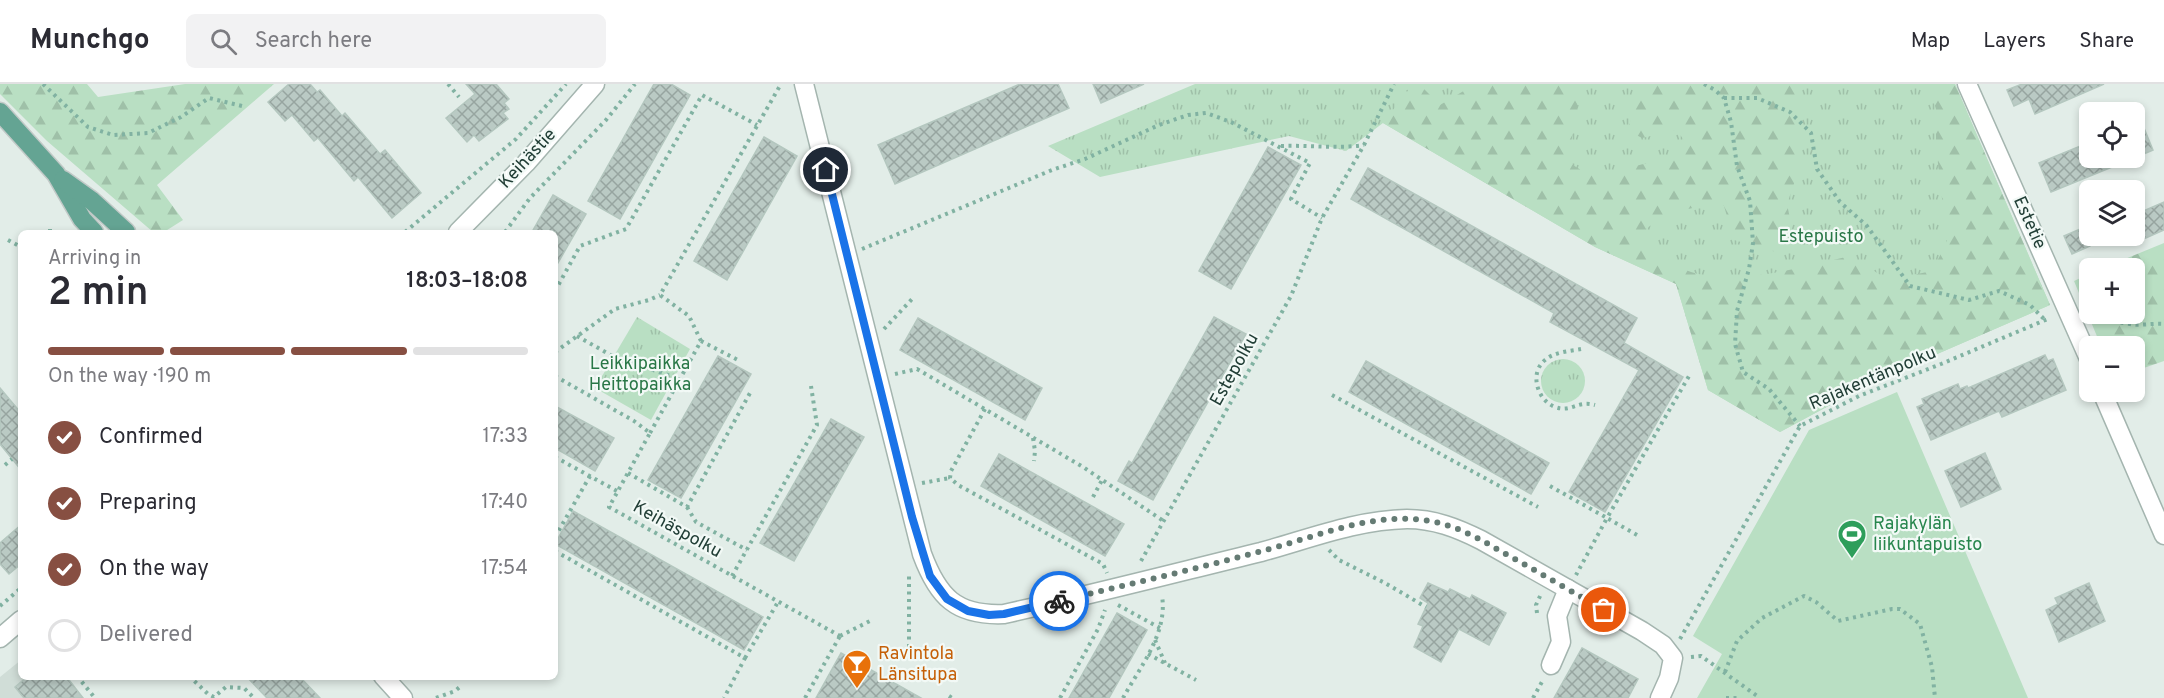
<!DOCTYPE html>
<meta charset="utf-8">
<style>
body{margin:0;font-family:Overpass,sans-serif;background:#f2f2f3;color:#2b2b33;height:100vh;display:flex;flex-direction:column;font-size:22px;white-space:nowrap}
*{box-sizing:border-box;margin:0}
p{font-size:20px;color:#7c7c81}
.icon{flex:none;width:33px;height:33px;fill:none;stroke:currentColor;stroke-width:2;stroke-linecap:round;stroke-linejoin:round}
.map{position:relative;flex:1;overflow:hidden}
.drawer{position:absolute;left:18px;top:146px;width:540px;height:450px;display:flex;flex-direction:column;background:#fff;border-radius:9px;box-shadow:0 3px 9px #0003}
.drawer>*{flex:none}
.fabs{position:absolute;left:2079px;top:18px;display:grid;gap:12px}
.fabs a{display:grid;place-items:center;width:66px;height:66px;border-radius:9px;background:#fff;box-shadow:0 3px 9px #0003;font-size:30px}
.pin{position:absolute;display:grid;place-items:center;width:51px;height:51px;color:#fff;margin:-26px;border:3px solid #fff;border-radius:50%;box-shadow:0 2px 6px #0007}
.courier{position:absolute;display:grid;place-items:center;width:60px;height:60px;margin:-30px;border:4px solid #1a73e8;border-radius:50%;background:#fff;color:#222;box-shadow:0 2px 8px #0007}
.overview em{font-style:normal;font-weight:600}
.overview div{display:flex;flex-direction:column-reverse}
.overview{display:flex;align-items:center;justify-content:space-between;height:102px;padding:0 30px}
h1{font-size:39px;font-weight:600;line-height:45px}
.bar{display:grid;grid-template-columns:repeat(4,1fr);gap:9px 6px;align-content:center;height:72px;padding:0 30px}
.bar i{height:8px;border-radius:4px;background:#e1e1e2}
.bar .active{background:#874f42}
.bar p{grid-column:span 4}
ol{padding:0 30px;list-style:none}
li{display:flex;align-items:center;gap:18px;height:66px}
li p{margin-inline-start:auto}
li .icon{padding:6px;border-radius:50%;background:#874f42;color:#fff;stroke-width:4}
li:last-child{color:#7c7c81}
li i{width:33px;height:33px;border:3px solid #e1e1e2;border-radius:50%}
header{display:flex;align-items:center;gap:36px;box-sizing:border-box;height:84px;padding:0 30px;background:#fff;border-bottom:2px solid #e1e1e2}
header strong{font-size:28px}
nav{display:flex;gap:33px;margin-inline-start:auto;font-size:21px}
.search{width:420px;height:54px;background:#f2f2f3;display:flex;align-items:center;gap:15px;box-sizing:border-box;padding:0 21px;border-radius:9px;color:#7c7c81;font-size:22px}
.map>svg:first-child{display:block}
</style>
<header>
<strong>Munchgo</strong>
<div class="search"><svg class="icon" aria-label="search" viewBox="0 0 24 24"><circle cx="10" cy="10" r="6"/><path d="M15 15l6 6"/></svg>Search here</div>
<nav><a>Map</a><a>Layers</a><a>Share</a></nav>
</header>
<div class="map">
<svg width="2164" height="614" viewBox="0 0 2164 614">
<defs>
<pattern id="grass-tufts" width="24" height="20" patternUnits="userSpaceOnUse" patternTransform="scale(1.5)"><rect width="24" height="20" fill="#b9dfc3"/><path d="M3 7l-1-3M5 7V3M7 7l1-3M15 17l-1-3M17 17v-4M19 17l1-3" fill="none" stroke="#9fc0a8"/></pattern>
<pattern id="forest-firs" width="22" height="20" patternUnits="userSpaceOnUse" patternTransform="scale(1.5)"><rect width="22" height="20" fill="#b9dfc3"/><path d="M5 1l3.5 6h-7zM16 11l3.5 6h-7z" fill="#9fc0a8"/></pattern>
<pattern id="building-cross-hatch" width="8" height="8" patternUnits="userSpaceOnUse" patternTransform="scale(1.5)"><rect width="8" height="8" fill="#bacac4"/><path d="M0 0l8 8M0 8l8-8" fill="none" stroke="#97a5a0"/></pattern>
</defs>
<rect width="100%" height="100%" fill="#e2ede8"/>
<polygon fill="#d0ddd7" points="21,576 21,592 66,593 84,614 0,614 0,593"/>
<g fill="url(#grass-tufts)">
<polygon points="1195,0 1955,0 2050,221 1875,297 1780,348 1708,306 1676,200 1595,163 1383,39 1346,67 1289,52 1100,93 1048,62"/>
<polygon points="637,233 690,265 651,336 595,304"/>
<circle cx="1563" cy="297" r="22"/>
</g>
<g fill="url(#forest-firs)">
<polygon points="0,0 87,0 98,13 185,0 274,0 157,101 183,136 164,148 153,148 47,57 0,10"/>
<path d="M 1413,0 L 1419,0 L 1440,21 L 1472,2 L 1482,0 L 1584,0 L 1579,11 L 1568,78 L 1581,86 L 1610,88 L 1673,73 L 1685,57 L 1676,46 L 1642,54 L 1627,46 L 1644,0 L 1795,0 L 1799,64 L 1796,94 L 1787,120 L 1794,154 L 1776,168 L 1734,156 L 1724,122 C 1693,119 1659,132 1636,153 C 1650,162 1676,183 1691,188 C 1737,203 1804,182 1851,172 L 1888,196 L 1932,187 L 1947,158 L 1936,62 L 1936,25 L 1928,0 L 1955,0 L 2050,221 L 1875,297 L 1780,348 L 1708,306 L 1676,200 L 1595,163 L 1383,39 Z"/>
<polygon points="2164,159 2164,277 2135,287 2134,262 2101,262 2074,197 2089,190 2090,230 2134,230 2134,184 2103,184"/>
</g>
<polygon fill="#b9dfc3" points="1897,308 2028,614 1697,614 1722,570 1693,552 1809,346"/>
<g fill="url(#building-cross-hatch)" stroke="#b4c7bf" stroke-width="1.5">
<polygon points="289,0 310,0 317,8 320,6 342,32 345,29 380,70 385,66 421,109 392,134 358,93 354,97 318,54 314,57 292,31 285,37 268,18"/>
<polygon points="466,0 496,0 509,15 504,19 509,25 503,29 508,35 479,57 474,51 467,58 446,34 475,10"/>
<polygon points="654,0 671,0 690,11 620,135 588,117"/>
<polygon points="1020,0 1058,0 1069,24 895,100 878,61"/>
<polygon points="1093,0 1144,0 1101,19"/>
<polygon points="2022,0 2104,0 2035,30 2029,15 2014,22 2007,6"/>
<polygon points="2135,22 2153,66 2134,74 2134,22"/>
<polygon points="764,53 797,72 727,196 694,177"/>
<polygon points="2090,58 2090,74 2134,74 2051,108 2039,79"/>
<polygon points="1268,63 1301,81 1231,205 1199,187"/>
<polygon points="1368,84 1637,234 1624,259 1683,293 1605,428 1569,408 1639,286 1550,238 1554,229 1351,115"/>
<polygon points="553,111 586,130 555,184 555,148 532,148"/>
<polygon points="2164,118 2164,146 2139,157 2134,147 2134,131"/>
<polygon points="2090,141 2090,162 2072,170 2064,152"/>
<polygon points="1214,233 1246,250 1153,416 1118,397 1129,377 1132,379"/>
<polygon points="918,234 1042,304 1025,336 900,266"/>
<polygon points="2045,271 2048,277 2053,275 2066,306 2002,333 1999,327 1931,356 1917,323 1924,320 1922,315 1958,300 1960,305 1967,302 1968,304"/>
<polygon points="718,272 751,290 681,414 648,396"/>
<polygon points="1366,277 1549,379 1531,410 1349,308"/>
<polygon points="0,304 21,329 21,386 0,360"/>
<polygon points="555,322 614,354 595,387 555,364"/>
<polygon points="831,335 864,353 794,477 760,459"/>
<polygon points="1985,369 2001,405 1961,423 1945,387"/>
<polygon points="999,370 1124,440 1105,472 981,402"/>
<polygon points="573,427 763,533 744,566 555,460"/>
<polygon points="21,441 21,480 9,490 0,480 0,459"/>
<polygon points="1428,499 1448,508 1450,505 1470,515 1472,511 1506,529 1489,561 1459,545 1441,578 1414,563 1423,542 1418,540 1428,519 1420,514"/>
<polygon points="2089,499 2105,537 2059,558 2046,526 2058,520 2055,514"/>
<polygon points="1117,529 1147,546 1109,614 1069,614"/>
<polygon points="1582,564 1638,595 1628,614 1554,614"/>
<polygon points="841,569 921,614 816,614"/>
<polygon points="28,592 66,592 83,614 24,614 15,603"/>
<polygon points="246,592 299,592 320,614 267,614"/>
</g>
<g fill="none" stroke-linecap="round" stroke-linejoin="round">
<g stroke="#a4b5af" stroke-width="21">
<g id="minor">
<path d="M 804,0 L 922,470 C 938,513 956,532 1004,530 C 1090,511 1175,489 1261,468 C 1309,455 1356,436 1407,435 C 1434,435 1457,444 1481,456 L 1642,547 L 1663,561 L 1673,574 L 1669,594 L 1660,614"/>
<polyline points="1967,0 2090,277"/>
<polyline points="458,148 526,79 595,0"/>
<polyline points="2102,308 2164,451"/>
<polyline points="0,554 21,536"/>
<polyline points="1551,581 1561,558 1557,532 1568,505"/>
<polyline points="383,592 403,614"/>
</g>
</g>
<g stroke="#c1c9c7" stroke-width="21">
<g id="major">
<polyline points="0,28 56,90 82,135 94,148"/>
<polyline points="63,96 91,116 126,148"/>
</g>
</g>
<g stroke="#81b2a2" stroke-width="4" stroke-dasharray="3 4.5" stroke-linecap="butt">
<polyline points="43,0 88,43 113,51 148,49 181,33 209,14 246,23"/>
<polyline points="448,0 459,13"/>
<polyline points="1704,0 1715,6 1724,14 1731,38 1737,82 1750,117 1753,159 1749,185 1737,227 1735,260 1743,288 1769,305 1800,342"/>
<polyline points="1724,14 1757,14 1790,28 1811,49 1817,85 1840,118 1867,142 1910,202 1969,216 1999,207 2030,221 2045,236"/>
<path d="M 1281,62 C 1309,61 1337,65 1364,61"/>
<polyline points="50,148 50,145"/>
<polyline points="405,148 516,55 566,0"/>
<polyline points="505,148 530,114 606,36 635,0"/>
<polyline points="8,156 21,163"/>
<polyline points="862,165 1052,86 1085,75 1159,41 1188,31 1206,29 1231,38 1310,79 1291,115 1322,134"/>
<polyline points="555,207 580,162 626,145 702,11 757,41"/>
<path d="M 2091,237 C 2106,234 2115,238 2130,240 C 2140,242 2153,239 2164,240"/>
<polyline points="884,245 914,213"/>
<polyline points="577,252 614,273 680,295"/>
<polyline points="701,257 689,232 660,211 781,0"/>
<path d="M 1581,265 C 1570,267 1554,268 1545,276 C 1529,289 1537,316 1555,323 C 1571,329 1577,316 1595,321"/>
<polyline points="555,268 615,225 649,216 660,211"/>
<polyline points="895,290 917,285 1083,383 1165,438"/>
<polyline points="555,292 634,337 650,349 609,423 840,552"/>
<polyline points="1332,311 1538,423"/>
<polyline points="985,325 951,387 950,394 958,401 1103,480 1107,489"/>
<polyline points="650,349 701,257 738,276"/>
<polyline points="1033,354 1035,367 1034,377"/>
<polyline points="555,373 617,407"/>
<polyline points="5,381 12,375"/>
<polyline points="628,389 687,423 750,309"/>
<polyline points="922,399 950,394"/>
<polyline points="1550,402 1607,434 1576,491"/>
<polyline points="1093,413 1102,396"/>
<polyline points="687,423 696,438 747,466"/>
<polyline points="1637,451 1607,434 1689,292"/>
<polyline points="555,453 590,392"/>
<polyline points="1329,466 1339,476 1385,499 1426,523"/>
<polyline points="555,467 745,574 724,614"/>
<polyline points="1141,477 1291,212 1322,134 1364,61 1394,0"/>
<polyline points="732,492 817,341 811,302"/>
<polyline points="1118,521 1160,544"/>
<polyline points="0,522 21,504"/>
<polyline points="1537,529 1536,521 1541,510"/>
<polyline points="840,552 870,537"/>
<polyline points="1680,555 1800,342 1859,312 1941,280 2050,234"/>
<polyline points="1155,556 1165,579"/>
<polyline points="909,563 909,488"/>
<polyline points="1148,570 1196,596"/>
<polyline points="1691,573 1701,572 1760,614"/>
<polyline points="745,574 778,518"/>
<polyline points="1725,588 1737,557 1762,534 1804,512 1816,518 1838,537 1892,525 1900,525 1920,540 1932,583 1935,614"/>
<polyline points="77,592 95,614"/>
<polyline points="189,592 208,610 214,613 226,603 244,604 254,614"/>
<polyline points="949,612 952,614"/>
<polyline points="436,614 455,607 461,602"/>
<polyline points="805,614 840,552"/>
<polyline points="1060,614 1098,545 1105,526"/>
<path d="M 1123,614 C 1140,583 1168,549 1162,512"/>
<polyline points="1533,614 1543,596"/>
<polyline points="1726,614 1738,614"/>
</g>
<use href="#minor" stroke="#fff" stroke-width="18"/>
<use href="#major" stroke="#64a493" stroke-width="18"/>
</g>
<g fill="none" stroke-linecap="round" stroke-linejoin="round">
<path stroke="#657b74" stroke-width="6" stroke-dasharray="0 10.8" d="M 1059,517 C 1127,501 1195,485 1262,467 C 1317,453 1377,425 1435,438 C 1458,443 1478,454 1497,465 C 1533,485 1569,506 1604,526"/>
<polyline stroke="#1a73e8" stroke-width="8" points="826,86 912,433 930,492 947,515 968,527 989,531 1004,530 1059,517"/>
</g>
<defs>
<g id="stadium-pin" transform="scale(1.5)"><path d="M0 17L-7.5 6A9.5 9.5 0 1 1 7.5 6Z" fill="#2e9e5b" stroke="#f2f9f6"/><path d="M0-5a6.5 5 0 1 0 0 10a6.5 5 0 1 0 0-10ZM-3.5-1.8h7v3.6h-7Z" fill="#fff"/></g>
<g id="bar-pin" transform="scale(1.5)"><path d="M0 17L-7.5 6A9.5 9.5 0 1 1 7.5 6Z" fill="#e8710a" stroke="#f2f9f6"/><path d="M-6-5H6L.8 .8V4.5H3.5V6h-7V4.5H-.8V.8Z" fill="#fff"/></g>
</defs>
<g fill-rule="evenodd">
<use href="#stadium-pin" x="1852" y="450"/>
<use href="#bar-pin" x="857" y="580"/>
</g>
<g text-anchor="middle" dominant-baseline="central" stroke-width="4.5" stroke-linejoin="round" paint-order="stroke">
<g font-size="18" fill="#213e36" stroke="#f2f9f6">
<text transform="translate(528 75) rotate(-47)">Keihästie</text>
<text transform="translate(2029 139) rotate(66)">Estetie</text>
<text transform="translate(1235 286) rotate(-61)">Estepolku</text>
<text transform="translate(1873 295) rotate(-23)">Rajakentänpolku</text>
<text transform="translate(677 446) rotate(29)">Keihäspolku</text>
</g>
<g font-size="18" fill="#297747" stroke="#f2f9f6">
<text x="1821" y="153">Estepuisto</text>
<text x="640" y="280">Leikkipaikka<tspan x="640" dy="21">Heittopaikka</tspan></text>
</g>
<g font-size="18" fill="#27864d" stroke="#f2f9f6" text-anchor="start">
<text x="1873" y="440">Rajakylän<tspan x="1873" dy="21">liikuntapuisto</tspan></text>
</g>
<g font-size="18" fill="#c56008" stroke="#f2f9f6" text-anchor="start">
<text x="878" y="570">Ravintola<tspan x="878" dy="21">Länsitupa</tspan></text>
</g>
</g>
</svg>
<div class="fabs">
<a><svg class="icon" aria-label="locate" viewBox="0 0 24 24"><circle cx="12" cy="12" r="6"/><path d="M12 2v4M12 18v4M2 12h4M18 12h4"/></svg></a>
<a><svg class="icon" aria-label="layers" viewBox="0 0 24 24"><path d="M12 4l9 5-9 5-9-5zM3 14l9 5 9-5"/></svg></a>
<a>+</a>
<a>−</a>
</div>
<div class="pin" style="left:1604px;top:526px;background:#ea580c"><svg class="icon" aria-label="bag" viewBox="0 0 24 24"><path d="M5 8h14l-1 12H6zM9 8a3 3 0 0 1 6 0"/></svg></div>
<div class="pin" style="left:826px;top:86px;background:#1f2937"><svg class="icon" aria-label="home" viewBox="0 0 24 24"><path d="M3 11l9-7 9 7M6 9v11h12V9"/></svg></div>
<div class="courier" style="left:1059px;top:517px"><svg class="icon" aria-label="bike" viewBox="0 0 24 24"><circle cx="6" cy="16" r="4"/><circle cx="18" cy="16" r="4"/><path d="M6 16l4-8h5l3 8M10 8l3 8H6M13 5h3"/></svg></div>
<section class="drawer">
<div class="overview"><div><h1>2 min</h1><p>Arriving in</p></div><em>18:03–18:08</em></div>
<div class="bar"><i class="active"></i><i class="active"></i><i class="active"></i><i></i><p>On the way · 190 m</p></div>
<ol>
<li><svg class="icon" aria-label="check" viewBox="0 0 24 24"><path d="M5 12l5 5 9-10"/></svg>Confirmed<p>17:33</p></li>
<li><svg class="icon" aria-label="check" viewBox="0 0 24 24"><path d="M5 12l5 5 9-10"/></svg>Preparing<p>17:40</p></li>
<li><svg class="icon" aria-label="check" viewBox="0 0 24 24"><path d="M5 12l5 5 9-10"/></svg>On the way<p>17:54</p></li>
<li><i></i>Delivered</li>
</ol>
</section>
</div>
